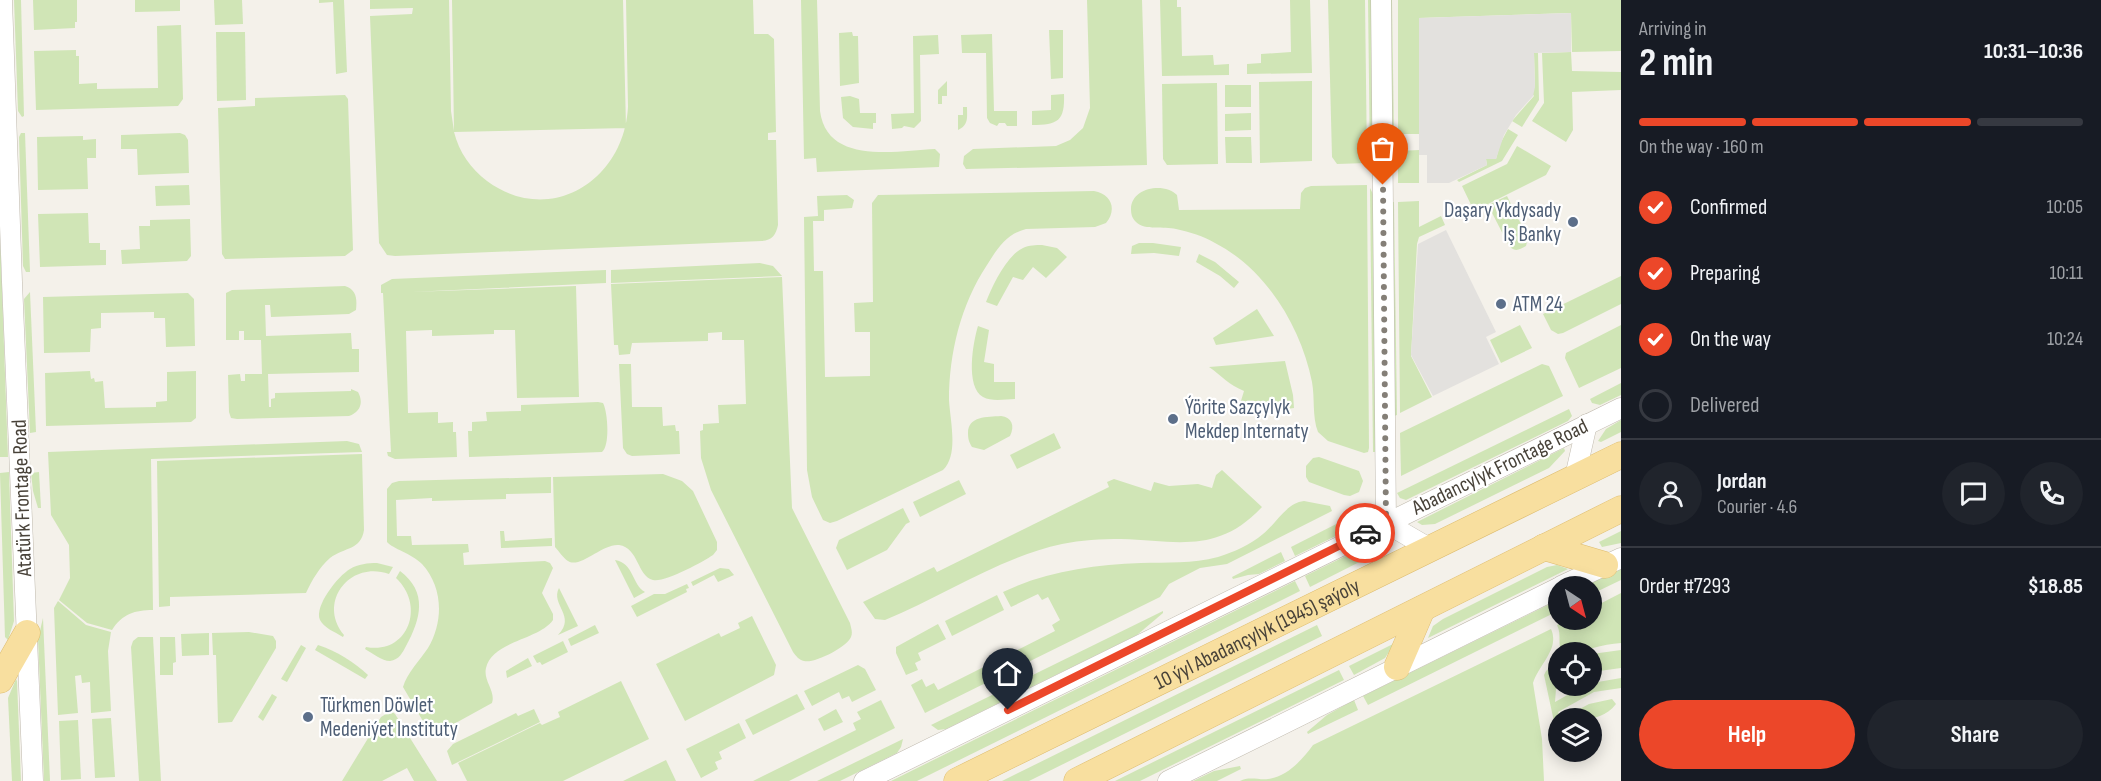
<!DOCTYPE html>
<meta charset="utf-8">
<style>
body{margin:0;font-family:"Sofia Sans Condensed",sans-serif;background:#20242c;color:#f1f3f6;height:100vh;display:flex;flex-direction:column;font-size:22px;white-space:nowrap}
*{box-sizing:border-box;margin:0}
p{font-size:20px;color:#9ea1a6}
.icon{flex:none;width:33px;height:33px;fill:none;stroke:currentColor;stroke-width:2;stroke-linecap:round;stroke-linejoin:round}
.map{position:relative;flex:1;overflow:hidden}
.side{display:flex;flex-direction:column;background:#171b24;width:480px}
.side>*{flex:none}
.needle{width:39px;rotate:144deg}
.tools{position:absolute;left:1548px;top:576px;display:grid;gap:12px}
.tools a{display:grid;place-items:center;width:54px;height:54px;border-radius:50%;background:#171b24;box-shadow:0 3px 15px #0003;font-size:30px}
.pin{position:absolute;display:grid;place-items:center;width:51px;height:51px;color:#fff;margin:-62px -26px;border-radius:50% 50% 50% 0;rotate:-45deg;box-shadow:0 0 6px #0007}
.pin .icon{rotate:45deg}
.courier{position:absolute;display:grid;place-items:center;width:60px;height:60px;margin:-30px;border:4px solid #ec4729;border-radius:50%;background:#fff;color:#222;box-shadow:0 2px 8px #0007}
.headline em{font-style:normal;font-weight:700}
.headline div{display:flex;flex-direction:column-reverse}
.headline{display:flex;align-items:center;justify-content:space-between;height:102px;padding:0 18px}
h1{font-size:39px;font-weight:700;line-height:45px}
.bar{display:grid;grid-template-columns:repeat(4,1fr);gap:9px 6px;align-content:center;height:72px;padding:0 18px}
.bar i{height:8px;border-radius:4px;background:#363941}
.bar .on{background:#ec4729}
.bar p{grid-column:span 4}
.line{display:flex;align-items:center;gap:15px;padding:0 18px;border-top:2px solid #363941}
.line div{flex:1}
.round{display:grid;place-items:center;flex:none;width:63px;height:63px;border-radius:32px;background:#20242c}
ol{padding:0 18px;list-style:none}
li{display:flex;align-items:center;gap:18px;height:66px}
li p{margin-inline-start:auto}
li .icon{padding:6px;border-radius:50%;background:#ec4729;color:#fff;stroke-width:4}
li:last-child{color:#9ea1a6}
li i{width:33px;height:33px;border:3px solid #363941;border-radius:50%}
.button{display:flex;gap:12px;margin-top:auto;padding:12px 18px}
.button a{flex:1;height:69px;border-radius:36px;background:#ec4729;color:#fff;font-size:24px;font-weight:700;line-height:69px;text-align:center}
.button a+a{background:#20242c;color:#f1f3f6}
main{display:flex;flex:1;min-height:0}
.map>svg:first-child{display:block}
</style>
<main>
<div class="map">
<svg width="1621" height="781" viewBox="0 0 1621 781">
<rect width="100%" height="100%" fill="#f4f1ea"/>
<g fill="#d0e5b6">
<polygon points="14,0 21,0 24,116 22,117 18,111"/>
<polygon points="33,0 77,0 77,22 75,22 75,28 34,30"/>
<polygon points="135,0 180,0 180,11 135,12"/>
<polygon points="214,0 242,0 243,24 215,25"/>
<polygon points="319,0 344,0 347,72 336,74 333,2 319,3"/>
<path d="M 370,0 L 449,0 L 451,111 L 454,131 L 452,0 L 623,0 L 626,128 L 454,132 C 459,152 471,169 487,181 C 550,227 624,181 628,107 L 626,0 L 753,0 L 754,34 L 768,34 L 774,39 L 776,132 L 768,133 L 768,140 L 776,140 L 778,225 C 776,235 772,240 762,241 L 395,256 L 387,255 L 379,243 L 370,16 L 412,14 L 413,8 L 370,9 Z"/>
<path d="M 801,0 L 817,0 L 820,111 C 827,165 896,151 935,149 L 940,154 L 939,167 L 817,172 L 816,158 L 804,159 Z"/>
<polygon points="1087,0 1142,0 1147,165 966,169 963,164 964,156 973,149 1056,146 1070,140 1083,128 1090,108"/>
<polygon points="1160,0 1177,0 1177,7 1181,7 1182,56 1213,55 1214,65 1229,64 1229,75 1162,76"/>
<polygon points="1290,0 1310,0 1312,73 1247,74 1247,64 1261,63 1261,54 1291,52"/>
<polygon points="1328,0 1365,0 1367,163 1337,164 1332,157"/>
<polygon points="1368,0 1373,0 1375,163 1370,163"/>
<polygon points="1389,0 1392,0 1394,134 1390,134"/>
<polygon points="1398,0 1621,0 1621,51 1572,52 1571,13 1419,18 1419,134 1398,134"/>
<polygon points="181,25 183,99 178,106 36,110 34,51 76,50 76,56 79,56 79,84 97,83 97,89 158,88 157,26"/>
<polygon points="1049,30 1063,30 1063,78 1051,79"/>
<polygon points="216,32 245,32 246,100 217,101"/>
<polygon points="852,32 853,36 858,36 859,83 840,86 839,33"/>
<polygon points="992,34 994,111 1017,111 1017,126 1007,126 1005,123 999,123 997,126 990,123 987,118 986,53 962,53 961,35"/>
<polygon points="938,35 939,54 920,55 921,121 914,128 904,126 902,128 892,129 891,114 914,113 913,36"/>
<polygon points="1571,52 1572,71 1621,72 1621,90 1572,92 1573,130 1566,142 1532,121 1544,103 1542,53"/>
<polygon points="1534,53 1538,53 1539,100 1522,127 1512,121 1534,96 1530,90 1535,87"/>
<polygon points="947,81 947,96 942,96 942,104 938,104 938,90"/>
<polygon points="1312,81 1312,161 1260,163 1259,82"/>
<polygon points="1217,83 1218,164 1167,165 1163,159 1162,84"/>
<rect x="1225" y="85" width="26" height="22"/>
<path d="M 1064,94 C 1065,121 1058,125 1032,125 L 1032,111 L 1051,110 L 1051,95 Z"/>
<polygon points="345,95 348,99 353,250 345,256 225,259 222,254 218,108 255,106 255,98"/>
<polygon points="850,96 859,99 860,113 876,113 876,123 873,123 873,129 853,127 843,118 841,97"/>
<path d="M 963,107 L 967,107 C 967,117 969,125 958,130 L 958,115 L 963,115 Z"/>
<polygon points="1251,113 1251,130 1225,131 1225,114"/>
<polygon points="1508,129 1518,135 1502,161 1459,182 1457,180 1487,165 1486,159 1496,159 1500,144"/>
<polygon points="21,133 25,133 30,272 26,272 23,266 19,137"/>
<polygon points="180,133 185,135 188,140 189,173 138,175 137,149 121,149 121,135"/>
<polygon points="83,136 83,140 96,139 96,158 87,158 88,189 38,190 37,137"/>
<polygon points="1225,137 1251,137 1252,163 1226,163"/>
<polygon points="1517,146 1551,166 1546,175 1474,211 1462,186 1507,164"/>
<polygon points="1419,150 1419,183 1398,183 1398,151"/>
<polygon points="189,185 190,205 156,206 155,186"/>
<path d="M 1367,185 L 1369,448 L 1368,452 L 1364,453 L 1328,441 L 1318,432 C 1312,417 1315,398 1312,382 C 1301,327 1266,269 1215,243 C 1203,236 1190,232 1176,229 C 1164,226 1145,231 1136,222 C 1132,218 1131,214 1131,209 C 1131,187 1165,182 1177,195 L 1179,210 L 1300,209 L 1301,193 L 1305,188 L 1311,186 Z"/>
<polygon points="1370,188 1373,194 1377,452 1373,452"/>
<path d="M 1094,191 C 1112,194 1117,210 1106,223 L 1095,227 L 1026,229 C 1006,234 997,249 987,265 C 961,304 949,353 949,400 C 950,420 959,455 943,470 L 837,521 L 830,523 L 823,520 L 812,497 L 807,470 L 804,217 L 818,216 L 817,196 L 847,195 L 854,200 L 852,208 L 824,210 L 824,221 L 813,221 L 814,271 L 823,271 L 825,377 L 870,376 L 870,332 L 855,332 L 854,303 L 873,302 L 872,203 L 878,195 Z"/>
<path d="M 1507,196 L 1528,238 L 1526,246 C 1518,251 1513,252 1508,244 L 1488,205 Z"/>
<polygon points="1419,201 1419,227 1441,216 1445,225 1419,237 1417,244 1411,356 1432,397 1400,413 1398,202"/>
<polygon points="1391,202 1394,202 1397,415 1394,416"/>
<polygon points="88,213 89,243 100,243 100,250 106,250 106,265 40,267 38,214"/>
<polygon points="190,219 191,256 187,261 122,264 121,250 140,249 139,226 150,226 150,220"/>
<polygon points="0,235 8,457 0,457"/>
<polygon points="1139,243 1153,243 1181,247 1179,256 1154,253 1131,254 1132,246"/>
<path d="M 1042,245 L 1057,248 L 1067,257 L 1046,278 L 1033,267 L 1023,280 L 1013,277 L 997,306 L 986,302 C 992,286 1007,255 1023,248 C 1029,245 1036,245 1042,245 Z"/>
<polygon points="1199,254 1215,262 1239,282 1234,288 1220,276 1196,262"/>
<polygon points="760,263 773,266 782,276 611,283 611,270"/>
<polygon points="606,270 606,283 410,292 576,286 579,397 517,398 515,330 494,330 494,334 432,336 432,330 406,331 408,413 438,412 438,423 453,422 453,432 456,432 457,457 395,459 388,456 387,452 391,452 383,293 381,293 381,285 392,279"/>
<polygon points="1621,276 1621,304 1563,333 1558,334 1551,330 1543,314"/>
<path d="M 782,277 L 792,508 L 850,623 C 851,628 853,632 851,637 C 847,647 814,664 804,661 C 799,660 796,656 793,652 L 711,490 L 701,458 L 700,431 L 703,430 L 703,424 L 719,423 L 718,405 L 746,404 L 744,340 L 722,340 L 722,332 L 708,333 L 708,341 L 632,343 L 630,354 L 619,355 L 618,345 L 614,345 L 611,284 Z"/>
<path d="M 345,286 C 357,290 357,299 356,310 L 349,314 L 271,317 L 270,305 L 265,305 L 266,336 L 351,333 L 352,349 L 359,349 L 359,372 L 268,374 L 269,407 L 271,407 L 271,399 L 275,398 L 275,393 L 351,391 L 351,389 L 358,392 C 364,403 360,412 349,416 L 237,419 L 231,418 L 229,412 L 228,375 L 240,374 L 241,381 L 245,381 L 245,374 L 262,374 L 261,340 L 244,340 L 244,331 L 239,331 L 239,340 L 226,340 L 226,293 L 232,290 Z"/>
<polygon points="30,292 36,432 30,433 24,299"/>
<polygon points="188,293 194,299 195,346 166,347 165,318 154,318 154,312 101,313 101,328 91,329 90,352 44,353 43,297"/>
<polygon points="1257,309 1274,336 1216,345 1213,338"/>
<polygon points="1520,325 1532,348 1501,363 1490,340"/>
<polygon points="1621,325 1621,368 1579,388 1565,358 1566,353"/>
<path d="M 978,326 L 989,330 L 984,362 L 994,364 L 994,382 L 1015,382 L 1015,399 C 1006,399 992,402 983,397 C 965,387 973,342 978,326 Z"/>
<path d="M 1285,361 L 1293,395 L 1294,408 L 1242,415 L 1240,404 L 1244,391 C 1229,385 1222,376 1209,367 Z"/>
<polygon points="631,364 632,407 662,407 663,426 675,425 676,431 679,431 680,454 632,456 627,454 623,448 619,364"/>
<polygon points="1542,364 1549,366 1563,396 1401,476 1400,433"/>
<polygon points="90,371 91,379 94,378 95,382 103,381 105,408 156,407 156,402 167,401 167,372 196,371 196,418 191,422 46,426 45,373"/>
<polygon points="1621,383 1621,395 1600,405 1592,403 1590,399"/>
<path d="M 598,402 L 603,403 C 608,412 610,446 602,452 L 469,457 L 468,431 L 472,431 L 472,422 L 487,421 L 486,412 L 521,411 L 521,405 Z"/>
<polygon points="1569,409 1572,416 1568,421 1406,500 1400,498 1397,493"/>
<path d="M 1001,416 C 1012,417 1015,426 1010,436 L 984,450 L 972,447 C 969,442 968,439 968,433 C 968,416 987,417 1001,416 Z"/>
<polygon points="1621,420 1621,432 1601,442 1598,441 1606,429"/>
<polygon points="1054,433 1061,448 1017,469 1010,455"/>
<path d="M 347,441 L 359,444 L 362,452 L 151,459 L 153,610 C 135,610 122,614 112,630 L 87,623 L 59,600 L 70,578 L 69,545 L 51,515 L 48,452 Z"/>
<polygon points="1564,448 1565,451 1549,468 1435,524 1422,525 1417,522"/>
<path d="M 362,454 L 364,530 C 361,550 345,547 330,558 C 319,568 312,580 306,593 L 170,597 L 170,606 L 159,607 L 157,461 Z"/>
<polygon points="1319,457 1359,471 1363,481 1359,492 1350,496 1344,495 1309,482 1306,477 1306,466 1313,458"/>
<path d="M 1222,470 L 1262,507 C 1218,554 1178,541 1121,539 C 1101,539 1081,540 1062,544 C 998,558 944,596 885,620 L 875,619 L 863,602 L 934,567 L 937,572 L 1109,487 L 1107,482 L 1114,479 L 1151,491 L 1154,482 L 1169,486 L 1198,484 L 1212,488 L 1216,475 Z"/>
<polygon points="9,472 14,621 8,640 5,637 0,473"/>
<polygon points="39,472 41,508 38,508 33,491 31,473"/>
<path d="M 663,474 L 682,481 L 693,491 L 717,542 L 717,550 L 713,555 C 703,562 664,583 653,580 C 637,576 639,548 619,545 C 603,543 580,569 568,561 C 563,558 559,551 555,547 L 553,477 Z"/>
<path d="M 551,477 L 551,493 L 506,494 L 506,499 L 432,501 L 432,498 L 396,500 L 397,536 L 411,536 L 412,545 L 468,544 L 469,552 L 463,553 L 464,565 L 545,561 L 550,563 L 553,568 L 542,593 L 553,614 L 553,620 C 539,640 492,641 486,668 C 483,681 496,691 492,703 L 443,730 L 433,732 L 427,728 L 403,687 C 407,673 420,660 428,648 C 444,621 443,587 422,564 C 411,553 393,549 387,542 L 387,489 L 392,483 L 399,481 Z"/>
<polygon points="959,480 966,494 920,517 913,502"/>
<path d="M 1304,501 L 1330,506 L 1332,511 L 1227,564 L 1200,568 L 1169,584 L 1160,597 L 925,713 L 911,685 L 922,679 L 926,687 L 934,683 L 938,690 L 1055,631 L 1052,625 L 1060,620 L 1048,597 L 1042,600 L 1038,594 L 1011,607 L 1003,592 C 1047,571 1093,565 1141,563 C 1167,562 1192,564 1218,557 C 1234,552 1250,545 1263,534 C 1277,523 1286,503 1304,501 Z"/>
<polygon points="903,508 910,522 906,524 887,550 847,570 836,548 839,540"/>
<polygon points="1352,516 1354,523 1348,530 1295,556 1291,547"/>
<polygon points="500,531 504,531 505,541 552,538 552,546 501,548"/>
<polygon points="1621,531 1621,543 1602,547 1599,542"/>
<polygon points="1377,544 1389,544 1391,546 1310,587 1305,576 1368,545"/>
<polygon points="1281,552 1285,561 1259,574 1248,575 1233,579 1232,577"/>
<path d="M 615,560 C 634,563 632,585 645,592 L 634,598 Z"/>
<path d="M 377,563 L 393,567 L 389,574 C 350,560 317,602 344,635 L 343,637 C 335,632 324,628 320,620 C 314,606 338,576 350,569 C 358,564 368,563 377,563 Z"/>
<polygon points="1557,565 1568,569 1428,638 1433,626 1443,619 1547,567"/>
<polygon points="720,568 729,569 734,575 718,582 714,575 693,586 691,582"/>
<polygon points="1621,569 1621,580 1592,594 1592,586 1585,586"/>
<path d="M 400,571 C 428,592 421,619 406,646 C 403,652 399,660 390,661 C 382,661 372,653 365,649 L 366,647 C 408,655 426,606 396,578 Z"/>
<polygon points="1295,581 1300,591 917,781 891,781"/>
<polygon points="687,584 689,588 686,589 687,592 637,617 631,606 654,594 665,594"/>
<path d="M 559,588 L 578,626 L 558,635 C 577,616 550,605 559,588 Z"/>
<path d="M 1621,593 L 1621,643 C 1601,644 1582,653 1562,652 C 1557,644 1562,635 1557,625 L 1568,620 L 1592,620 L 1592,608 Z"/>
<polygon points="997,595 1004,610 952,636 945,621"/>
<polygon points="1558,600 1558,611 1368,705 1363,696"/>
<polygon points="58,601 86,625 111,632 108,651 111,711 91,713 90,682 82,683 81,675 75,676 78,713 58,715 54,608"/>
<polygon points="1163,611 1163,613 1137,635 946,729 938,730 931,725"/>
<polygon points="752,616 776,665 774,675 685,721 656,664 719,633 721,637 740,628 738,623"/>
<polygon points="43,618 50,781 44,781 38,639"/>
<polygon points="938,624 946,639 918,653 921,660 915,663 918,670 906,675 896,653 896,647"/>
<polygon points="595,625 599,633 571,646 568,639"/>
<polygon points="1317,625 1322,636 1029,781 1002,781"/>
<path d="M 1551,629 C 1560,649 1539,664 1533,683 L 1542,739 L 1544,781 L 1240,781 C 1249,776 1258,780 1268,779 C 1287,777 1303,759 1313,745 Z"/>
<polygon points="249,632 273,636 276,641 276,648 232,722 218,723 216,655 213,655 212,633"/>
<polygon points="209,633 209,655 182,656 181,634"/>
<polygon points="138,637 153,637 161,781 139,781 131,647 133,641"/>
<polygon points="160,637 175,637 176,662 173,663 173,675 160,675"/>
<polygon points="563,641 568,652 542,665 540,662 537,663 533,656"/>
<polygon points="1395,643 1385,658 1354,675 1349,666"/>
<polygon points="301,645 306,648 287,682 281,679"/>
<path d="M 318,645 C 337,651 354,662 368,675 L 365,679 L 315,650 Z"/>
<polygon points="1621,650 1621,668 1592,672 1592,654"/>
<polygon points="528,658 532,666 507,678 506,671"/>
<polygon points="1557,661 1558,663 1558,686 1562,686 1556,689 1555,702 1578,689 1592,686 1592,683 1621,678 1621,688 1594,692 1558,712 1561,718 1558,718 1558,734 1556,731 1544,675 1546,671"/>
<polygon points="858,665 865,669 876,690 852,702 849,696 842,699 839,692 812,706 804,691"/>
<polygon points="1339,670 1344,680 1140,781 1115,781"/>
<polygon points="16,679 17,681 21,781 12,781 8,698"/>
<polygon points="621,681 649,739 563,781 467,781 458,763 540,723 542,725 560,717 558,712"/>
<polygon points="272,694 277,697 263,721 258,717"/>
<polygon points="797,694 805,709 753,735 745,720"/>
<path d="M 1612,699 L 1616,704 C 1602,722 1583,719 1563,718 L 1589,704 Z"/>
<polygon points="881,700 895,728 789,781 753,781 856,730 853,723 861,719 857,712"/>
<polygon points="1354,700 1358,710 1308,734 1307,732 1327,715"/>
<polygon points="534,709 540,722 452,765 447,751 453,744 516,713 518,716"/>
<polygon points="836,709 843,722 824,731 818,719"/>
<polygon points="391,711 395,714 437,781 414,781 407,768 382,781 342,781 381,717"/>
<polygon points="111,718 115,777 95,778 92,719"/>
<polygon points="78,720 81,779 61,780 59,721"/>
<polygon points="739,723 746,738 719,752 722,759 715,762 718,769 701,778 686,749"/>
<polygon points="903,739 901,747 897,753 840,781 817,781"/>
<polygon points="666,760 676,781 623,781"/>
<polygon points="1240,766 1241,769 1217,781 1193,781 1214,771"/>
</g>
<g fill="#e3e1de">
<polygon points="1571,13 1571,52 1534,53 1535,87 1533,96 1516,115 1504,135 1496,159 1486,159 1487,165 1449,183 1427,183 1427,155 1419,155 1419,18"/>
<polygon points="1446,230 1496,332 1486,337 1499,364 1433,396 1411,355 1418,244"/>
</g>
<g fill="none" stroke-linecap="round" stroke-linejoin="round">
<g stroke="#bfb9ad" stroke-width="21">
<g id="minor">
<polyline points="2,0 12,282 33,781"/>
<polyline points="1381,0 1386,523 1429,548"/>
<polyline points="1575,477 1587,424"/>
<polyline points="1561,586 1621,558"/>
<polyline points="864,781 1621,408"/>
<polyline points="1168,781 1558,588"/>
</g>
</g>
<g stroke="#ddbc6f" stroke-width="27">
<g id="major">
<polyline points="1544,547 1605,565"/>
<polyline points="1397,667 1422,609"/>
<polyline points="0,680 27,633"/>
<path id="s1" d="M 957,781 L 1621,455"/>
<polyline points="1077,781 1621,509"/>
</g>
</g>
<use href="#minor" stroke="#fff" stroke-width="20"/>
<use href="#major" stroke="#f8df9f" stroke-width="26"/>
</g>
<g fill="none" stroke-linecap="round" stroke-linejoin="round">
<polyline stroke="#847f77" stroke-width="6" stroke-dasharray="0 10.8" points="1365,533 1386,523 1383,185"/>
<polyline stroke="#ec4729" stroke-width="8" points="1008,710 1365,533"/>
</g>
<g fill="#5c6f8a" stroke="#fff" stroke-width="2">
<circle cx="1573" cy="222" r="6"/>
<circle cx="1501" cy="304" r="6"/>
<circle cx="1173" cy="419" r="6"/>
<circle cx="308" cy="717" r="6"/>
</g>
<g text-anchor="middle" dominant-baseline="central" stroke-width="4.5" stroke-linejoin="round" paint-order="stroke">
<g font-size="21" fill="#4e5e75" stroke="#fff" text-anchor="start">
<text x="1561" y="210" text-anchor="end">Daşary Ykdysady<tspan x="1561" dy="24">Iş Banky</tspan></text>
<text x="1513" y="304">ATM 24</text>
<text x="1185" y="407">Ýörite Sazçylyk<tspan x="1185" dy="24">Mekdep Internaty</tspan></text>
<text x="320" y="705">Türkmen Döwlet<tspan x="320" dy="24">Medeniýet Instituty</tspan></text>
</g>
<g font-size="21" fill="#484239" stroke="#fff">
<text transform="translate(1500 467) rotate(-26)">Abadancylyk Frontage Road</text>
<text transform="translate(22 498) rotate(-92)">Atatürk Frontage Road</text>
<text stroke="none"><textPath href="#s1" startOffset="334">10 ýyl Abadançylyk (1945) şaýoly</textPath></text>
</g>
</g>
</svg>
<div class="tools">
<a><svg class="needle" viewBox="-14 -14 28 28"><path d="M0-13l5 13h-10z" fill="#e53935"/><path d="M0 13l5-13h-10z" fill="#9ea1a6"/></svg></a>
<a><svg class="icon" aria-label="locate" viewBox="0 0 24 24"><circle cx="12" cy="12" r="6"/><path d="M12 2v4M12 18v4M2 12h4M18 12h4"/></svg></a>
<a><svg class="icon" aria-label="layers" viewBox="0 0 24 24"><path d="M12 4l9 5-9 5-9-5zM3 14l9 5 9-5"/></svg></a>
</div>
<div class="pin" style="left:1383px;top:185px;background:#ea580c"><svg class="icon" aria-label="bag" viewBox="0 0 24 24"><path d="M5 8h14l-1 12H6zM9 8a3 3 0 0 1 6 0"/></svg></div>
<div class="pin" style="left:1008px;top:710px;background:#1f2937"><svg class="icon" aria-label="home" viewBox="0 0 24 24"><path d="M3 11l9-7 9 7M6 9v11h12V9"/></svg></div>
<div class="courier" style="left:1365px;top:533px"><svg class="icon" aria-label="car" viewBox="0 0 24 24"><path d="M5 17H2v-5l4-1 3-4h7l3 4 3 1v5h-3M9 17h6M6 11h13"/><circle cx="7" cy="17" r="2"/><circle cx="17" cy="17" r="2"/></svg></div>
</div>
<section class="side">
<div class="headline"><div><h1>2 min</h1><p>Arriving in</p></div><em>10:31–10:36</em></div>
<div class="bar"><i class="on"></i><i class="on"></i><i class="on"></i><i></i><p>On the way · 160 m</p></div>
<ol>
<li><svg class="icon" aria-label="check" viewBox="0 0 24 24"><path d="M5 12l5 5 9-10"/></svg>Confirmed<p>10:05</p></li>
<li><svg class="icon" aria-label="check" viewBox="0 0 24 24"><path d="M5 12l5 5 9-10"/></svg>Preparing<p>10:11</p></li>
<li><svg class="icon" aria-label="check" viewBox="0 0 24 24"><path d="M5 12l5 5 9-10"/></svg>On the way<p>10:24</p></li>
<li><i></i>Delivered</li>
</ol>
<div class="line" style="height:108px"><a class="round"><svg class="icon" aria-label="person" viewBox="0 0 24 24"><circle cx="12" cy="8" r="4"/><path d="M4 21q1-7 8-7t8 7"/></svg></a><div><b>Jordan</b><p>Courier · 4.6</p></div><a class="round"><svg class="icon" aria-label="chat" viewBox="0 0 24 24"><path d="M4 5h16v11H9l-5 4z"/></svg></a><a class="round"><svg class="icon" aria-label="phone" viewBox="0 0 24 24"><path d="M5 4h4l2 5-3 2q2 4 5 5l2-3 5 2v4C11 20 4 13 5 4z"/></svg></a></div>
<div class="line" style="height:78px"><div>Order #7293</div><b>$18.85</b></div>
<div class="button"><a>Help</a><a>Share</a></div>
</section>
</main>
